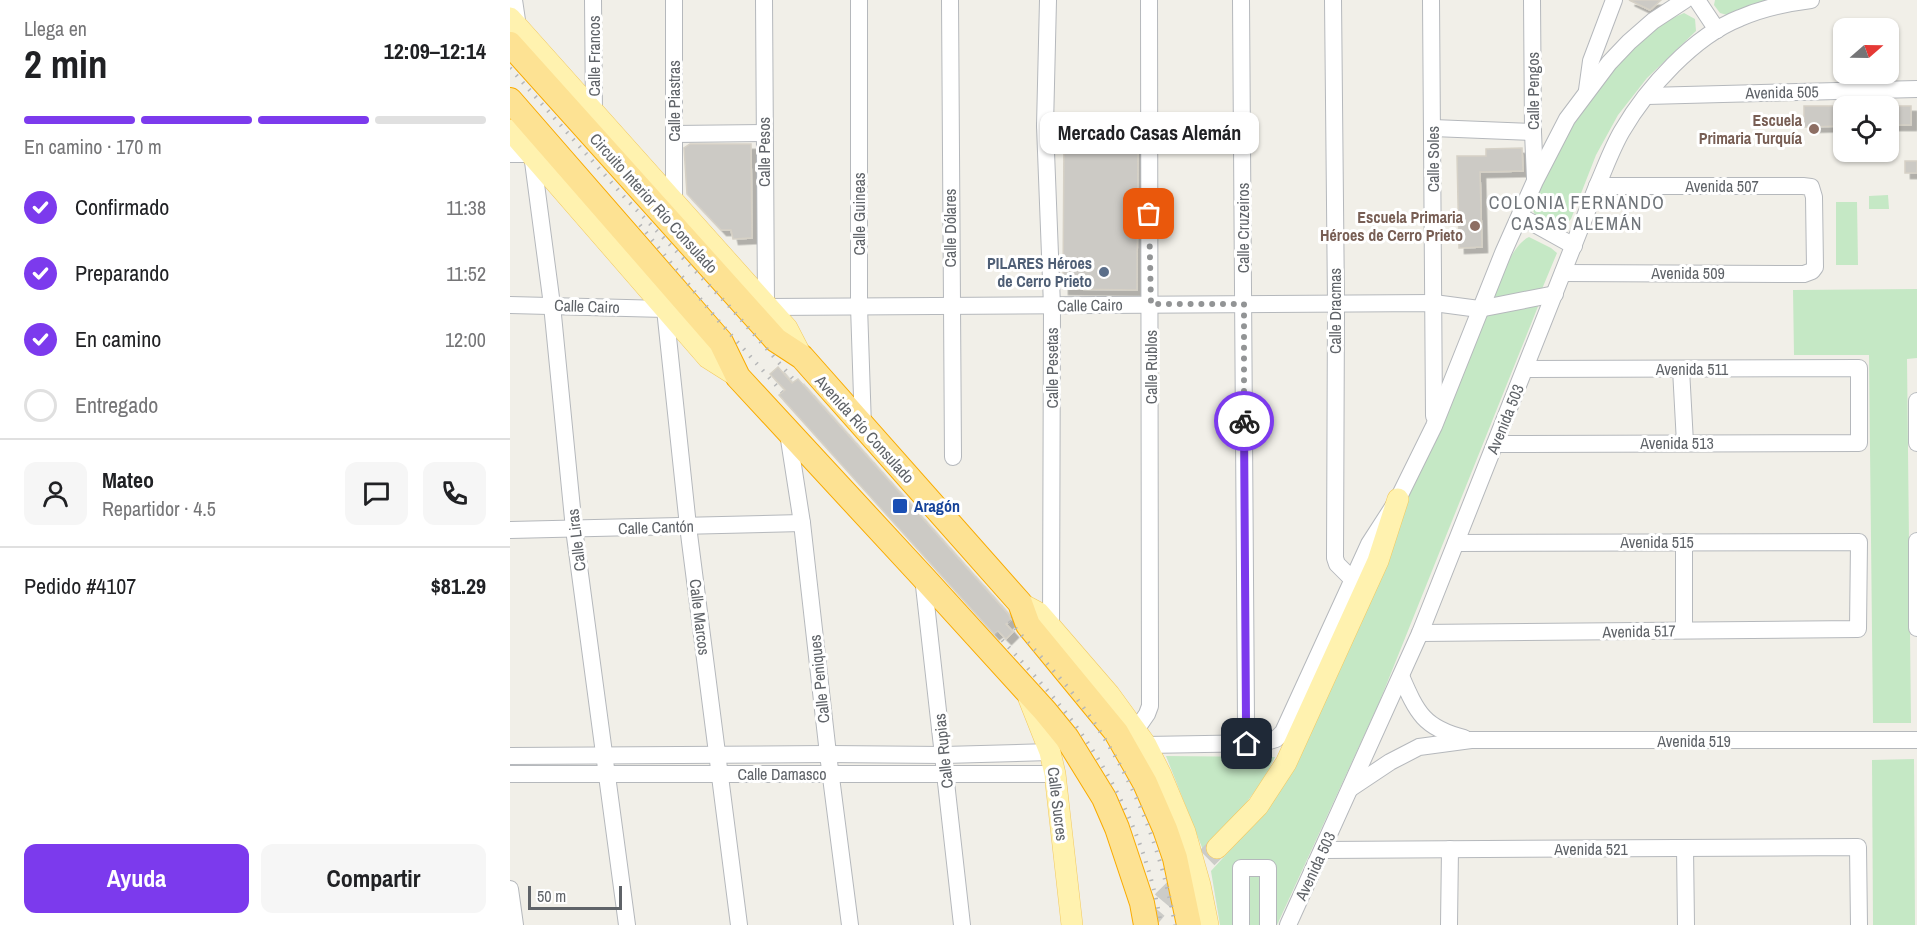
<!DOCTYPE html>
<html lang="es">
<meta charset="utf-8">
<style>
body{margin:0;font-family:"Archivo Narrow",sans-serif;background:#f6f6f6;color:#202124;height:100vh;display:flex;flex-direction:column;font-size:22px;white-space:nowrap}
*{box-sizing:border-box;margin:0}
p{font-size:20px;color:#757577}
.icon{flex:none;width:33px;height:33px;fill:none;stroke:currentColor;stroke-width:2;stroke-linecap:round;stroke-linejoin:round}
.map{position:relative;flex:1;overflow:hidden}
.details{display:flex;flex-direction:column;background:#fff;width:510px}
.details>*{flex:none}
.needle{width:39px;rotate:70deg}
.tools{position:absolute;left:1323px;top:18px;display:grid;gap:12px}
.tools a{display:grid;place-items:center;width:66px;height:66px;border-radius:12px;background:#fff;box-shadow:0 2px 4px #0004;font-size:30px}
.scale{position:absolute;left:18px;bottom:15px;width:94px;box-sizing:border-box;padding-left:6px;border:3px solid #5f6368;border-top:0;font-size:16px;line-height:21px;white-space:nowrap;color:#5f6368;-webkit-text-stroke:4px #fff;paint-order:stroke}
.pin{position:absolute;display:grid;place-items:center;width:51px;height:51px;color:#fff;margin:-26px;border-radius:12px;box-shadow:0 3px 9px #0006}
.courier{position:absolute;display:grid;place-items:center;width:60px;height:60px;margin:-30px;border:4px solid #7c3aed;border-radius:50%;background:#fff;color:#222;box-shadow:0 2px 8px #0007}
.bubble{position:absolute;height:42px;border-radius:12px;background:#fff;box-shadow:0 2px 4px #0004;font-size:20px;font-weight:700;line-height:42px;text-align:center}
.head em{font-style:normal;font-weight:700}
.head div{display:flex;flex-direction:column-reverse}
.head{display:flex;align-items:center;justify-content:space-between;height:102px;padding:0 24px}
h1{font-size:39px;font-weight:700;line-height:45px}
.bar{display:grid;grid-template-columns:repeat(4,1fr);gap:9px 6px;align-content:center;height:72px;padding:0 24px}
.bar i{height:8px;border-radius:4px;background:#e0e0e0}
.bar .active{background:#7c3aed}
.bar p{grid-column:span 4}
.line{display:flex;align-items:center;gap:15px;padding:0 24px;border-top:2px solid #e0e0e0}
.line div{flex:1}
.round{display:grid;place-items:center;flex:none;width:63px;height:63px;border-radius:12px;background:#f6f6f6}
ol{padding:0 24px;list-style:none}
li{display:flex;align-items:center;gap:18px;height:66px}
li p{margin-inline-start:auto}
li .icon{padding:6px;border-radius:50%;background:#7c3aed;color:#fff;stroke-width:4}
li:last-child{color:#757577}
li i{width:33px;height:33px;border:3px solid #e0e0e0;border-radius:50%}
.cta{display:flex;gap:12px;margin-top:auto;padding:12px 24px}
.cta a{flex:1;height:69px;border-radius:12px;background:#7c3aed;color:#fff;font-size:24px;font-weight:700;line-height:69px;text-align:center}
.cta a+a{background:#f6f6f6;color:#202124}
main{display:flex;flex:1;min-height:0}
.map>svg:first-child{display:block}
</style>
<main>
<section class="details">
<div class="head"><div><h1>2 min</h1><p>Llega en</p></div><em>12:09–12:14</em></div>
<div class="bar"><i class="active"></i><i class="active"></i><i class="active"></i><i></i><p>En camino · 170 m</p></div>
<ol>
<li><svg class="icon" aria-label="check" viewBox="0 0 24 24"><path d="M5 12l5 5 9-10"/></svg>Confirmado<p>11:38</p></li>
<li><svg class="icon" aria-label="check" viewBox="0 0 24 24"><path d="M5 12l5 5 9-10"/></svg>Preparando<p>11:52</p></li>
<li><svg class="icon" aria-label="check" viewBox="0 0 24 24"><path d="M5 12l5 5 9-10"/></svg>En camino<p>12:00</p></li>
<li><i></i>Entregado</li>
</ol>
<div class="line" style="height:108px"><a class="round"><svg class="icon" aria-label="person" viewBox="0 0 24 24"><circle cx="12" cy="8" r="4"/><path d="M4 21q1-7 8-7t8 7"/></svg></a><div><b>Mateo</b><p>Repartidor · 4.5</p></div><a class="round"><svg class="icon" aria-label="chat" viewBox="0 0 24 24"><path d="M4 5h16v11H9l-5 4z"/></svg></a><a class="round"><svg class="icon" aria-label="phone" viewBox="0 0 24 24"><path d="M5 4h4l2 5-3 2q2 4 5 5l2-3 5 2v4C11 20 4 13 5 4z"/></svg></a></div>
<div class="line" style="height:78px"><div>Pedido #4107</div><b>$81.29</b></div>
<div class="cta"><a>Ayuda</a><a>Compartir</a></div>
</section>
<div class="map">
<svg width="1407" height="925" viewBox="0 0 1407 925">
<defs>
<filter id="shadow"><feDropShadow dx="5.5" dy="5.5" stdDeviation="0" flood-color="#0004"/></filter>
</defs>
<rect width="100%" height="100%" fill="#f1efe8"/>
<g fill="#c5e8c5">
<polygon points="1205,0 1259,0 1217,15 1210,13 1204,5"/>
<polygon points="1174,13 1185,19 1186,31 1137,78 1108,115 1086,155 1061,219 1056,224 1048,226 1025,215 1022,208 1025,200 1055,137 1103,68 1149,24"/>
<polygon points="1378,195 1379,209 1359,209 1359,196"/>
<polygon points="1326,202 1347,202 1348,265 1326,265"/>
<path d="M 1019,237 L 1041,248 L 1047,253 L 1032,289 L 980,303 C 989,284 1001,245 1019,237 Z"/>
<polygon points="1407,289 1407,358 1397,359 1401,723 1363,723 1359,355 1284,355 1283,290"/>
<polygon points="1029,304 869,703 767,925 710,925 701,871 755,812 975,315"/>
<path d="M 656,756 L 765,757 C 746,796 723,819 693,850 Z"/>
<polygon points="1404,759 1405,925 1363,925 1362,760"/>
</g>
<g fill="#cccac5" stroke="#d6d1c6" stroke-width="1.5" filter="url(#shadow)">
<polygon points="1119,0 1151,0 1140,10"/>
<polygon points="1294,106 1334,106 1334,126 1294,127"/>
<rect x="1378" y="106" width="23" height="19"/>
<polygon points="554,136 628,136 627,290 553,289"/>
<polygon points="180,144 241,144 242,238 223,239 221,230 211,230 177,194 174,148"/>
<polygon points="1012,148 1013,171 970,172 972,247 949,248 947,156 976,156 976,149"/>
<rect x="1395" y="161" width="12" height="12"/>
<polygon points="268,367 282,383 288,379 499,615 501,620 496,624 503,632 496,639 488,631 484,634 269,395 275,390 260,374"/>
</g>
<g fill="none" stroke-linecap="round" stroke-linejoin="round">
<polyline stroke="#ccccc8" stroke-width="21" stroke-dasharray="21 10" stroke-linecap="butt" points="633,925 654,900 707,848"/>
<g stroke="#b5b8bc" stroke-width="18">
<g id="minor">
<polyline points="4,0 8,27"/>
<polyline points="83,0 84,113"/>
<polyline points="164,0 164,202"/>
<polyline points="254,0 256,305"/>
<polyline points="349,0 349,306 353,427"/>
<polyline points="440,0 443,457"/>
<polyline points="538,0 535,126 542,306 541,628"/>
<polyline points="731,0 736,723 737,744"/>
<polyline points="823,0 826,304 825,558 827,564 843,580"/>
<polyline points="921,0 924,416"/>
<polyline points="1022,0 1023,132 1025,179"/>
<polyline points="1187,0 1207,30"/>
<polyline points="1077,90 1081,61 1104,0"/>
<polyline points="1137,96 1407,89"/>
<polyline points="535,126 638,125"/>
<polyline points="923,128 1023,132"/>
<polyline points="164,134 254,133"/>
<polyline points="0,154 22,154 42,305 64,529 117,925"/>
<polyline points="1010,216 1064,246"/>
<polyline points="1053,273 1294,274 1302,271 1305,267 1304,197 1301,187 1293,186 1087,186"/>
<polyline points="0,305 155,309 178,526 229,925"/>
<polyline points="258,307 924,303 969,309 1045,294"/>
<polyline points="1171,369 1175,443"/>
<polyline points="1407,401 1407,443"/>
<polyline points="278,433 292,523 318,754 340,925"/>
<polyline points="985,444 1349,443 1349,368 1016,369"/>
<polyline points="0,530 292,523"/>
<polyline points="1407,541 1407,628"/>
<polyline points="1174,542 1174,630"/>
<polyline points="413,577 452,925"/>
<polyline points="910,633 1348,629 1349,542 946,543"/>
<path d="M 891,676 C 907,713 914,728 954,738"/>
<polyline points="626,730 637,714 640,706 639,0"/>
<polyline points="636,745 753,743 766,739 773,732 859,544 888,499 924,426 993,253 1025,181 1057,119 1099,63 1119,42 1143,21 1175,0"/>
<polyline points="0,756 318,754 434,755 540,752"/>
<polyline points="0,774 545,774"/>
<polyline points="841,788 880,762 909,747 961,740 1407,740"/>
<polyline points="1175,848 1176,925"/>
<polyline points="813,850 1348,847 1349,925"/>
<polyline points="0,889 5,925"/>
<polyline points="731,925 731,868 758,868 758,925"/>
<path d="M 778,925 L 910,633 L 1087,186 C 1095,168 1102,148 1112,131 C 1137,88 1184,36 1230,18 C 1253,8 1277,3 1301,0"/>
<polyline points="939,925 940,849"/>
</g>
</g>
<g stroke="#f2c960" stroke-width="22">
<g id="major">
<polyline points="0,18 277,328 292,357"/>
<polyline points="0,130 198,358 228,377"/>
<polyline points="510,603 529,613 599,694 636,745 651,775 675,832 690,885 698,925"/>
<polyline points="519,699 540,752 545,774 562,925"/>
<polyline points="707,848 748,806 776,763 868,561 888,499"/>
</g>
</g>
<g stroke="#f9ab00" stroke-width="26">
<g id="highway">
<polyline points="0,44 266,340 292,357 510,603 518,625 606,732 635,783 655,829 665,858 679,925"/>
<polyline points="0,100 211,342 228,377 413,577 535,711 557,738 594,798 607,828 632,903 636,925"/>
</g>
</g>
<use href="#minor" stroke="#fff" stroke-width="16"/>
<use href="#major" stroke="#fff2af" stroke-width="21"/>
<use href="#highway" stroke="#fde293" stroke-width="24"/>
<g stroke="#b6b7b8" stroke-width="4" stroke-dasharray="1.5 8" stroke-linecap="butt">
<polyline points="0,68 117,200 219,306 285,381"/>
<polyline points="130,225 206,318 272,392"/>
<path d="M 499,621 C 519,644 540,666 560,690 C 616,760 649,837 665,925"/>
<path d="M 486,633 C 509,659 534,685 556,713 C 604,774 639,848 651,925"/>
</g>
</g>
<g fill="none" stroke-linecap="round" stroke-linejoin="round">
<polyline stroke="#929495" stroke-width="6" stroke-dasharray="0 10.8" points="639,214 641,304 734,304 734,421"/>
<polyline stroke="#7c3aed" stroke-width="8" points="734,421 736,723 737,744"/>
</g>
<g fill="#8d6e63" stroke="#fff" stroke-width="2">
<circle cx="1304" cy="129" r="6"/>
<circle cx="965" cy="226" r="6"/>
</g>
<circle fill="#5c6f8a" stroke="#fff" stroke-width="2" cx="594" cy="272" r="6"/>
<rect fill="#1a4fb4" stroke="#fff" stroke-width="2" x="382" y="498" width="16" height="16" rx="3"/>
<g text-anchor="middle" dominant-baseline="central" stroke-width="6" stroke-linejoin="round" paint-order="stroke">
<g font-size="16" fill="#5f6368" stroke="#fff">
<text transform="translate(84 56) rotate(-90)">Calle Francos</text>
<text transform="translate(1023 91) rotate(-90)">Calle Pengos</text>
<text transform="translate(1272 92) rotate(-1)">Avenida 505</text>
<text transform="translate(164 101) rotate(-90)">Calle Piastras</text>
<text transform="translate(254 152) rotate(-90)">Calle Pesos</text>
<text transform="translate(923 159) rotate(-90)">Calle Soles</text>
<text x="1212" y="186">Avenida 507</text>
<text transform="translate(144 203) rotate(48)">Circuito Interior Río Consulado</text>
<text transform="translate(349 214) rotate(-90)">Calle Guineas</text>
<text transform="translate(440 228) rotate(-90)">Calle Dólares</text>
<text transform="translate(733 228) rotate(-90)">Calle Cruzeiros</text>
<text x="1178" y="273">Avenida 509</text>
<text transform="translate(580 305) rotate(-1)">Calle Cairo</text>
<text transform="translate(77 306) rotate(2)">Calle Cairo</text>
<text transform="translate(825 311) rotate(-90)">Calle Dracmas</text>
<text transform="translate(641 367) rotate(-90)">Calle Rublos</text>
<text transform="translate(542 368) rotate(-90)">Calle Pesetas</text>
<text x="1182" y="369">Avenida 511</text>
<text transform="translate(995 419) rotate(-68)">Avenida 503</text>
<text transform="translate(355 429) rotate(48)">Avenida Río Consulado</text>
<text x="1167" y="443">Avenida 513</text>
<text transform="translate(146 527) rotate(-2)">Calle Cantón</text>
<text transform="translate(66 540) rotate(-97)">Calle Liras</text>
<text x="1147" y="542">Avenida 515</text>
<text transform="translate(190 617) rotate(83)">Calle Marcos</text>
<text transform="translate(1129 631) rotate(-1)">Avenida 517</text>
<text transform="translate(309 679) rotate(-96)">Calle Peniques</text>
<text x="1184" y="741">Avenida 519</text>
<text transform="translate(433 751) rotate(-96)">Calle Rupias</text>
<text x="272" y="774">Calle Damasco</text>
<text transform="translate(548 804) rotate(83)">Calle Sucres</text>
<text x="1081" y="849">Avenida 521</text>
<text transform="translate(805 866) rotate(-65)">Avenida 503</text>
</g>
<g font-size="16" font-weight="bold" fill="#785e54" stroke="#fff" text-anchor="end">
<text x="1292" y="120">Escuela<tspan x="1292" dy="18">Primaria Turquía</tspan></text>
<text x="953" y="217">Escuela Primaria<tspan x="953" dy="18">Héroes de Cerro Prieto</tspan></text>
</g>
<g font-size="16" font-weight="bold" fill="#4e5e75" stroke="#fff" text-anchor="end">
<text x="582" y="263">PILARES Héroes<tspan x="582" dy="18">de Cerro Prieto</tspan></text>
</g>
<g font-size="16" font-weight="bold" fill="#164399" stroke="#fff" text-anchor="start">
<text x="404" y="506">Aragón</text>
</g>
<g font-size="18" letter-spacing="1.5" fill="#70757a" stroke="#fff">
<text x="1067" y="202">COLONIA FERNANDO<tspan x="1067" dy="21">CASAS ALEMÁN</tspan></text>
</g>
</g>
</svg>
<div class="tools">
<a><svg class="needle" viewBox="-14 -14 28 28"><path d="M0-13l5 13h-10z" fill="#e53935"/><path d="M0 13l5-13h-10z" fill="#757577"/></svg></a>
<a><svg class="icon" aria-label="locate" viewBox="0 0 24 24"><circle cx="12" cy="12" r="6"/><path d="M12 2v4M12 18v4M2 12h4M18 12h4"/></svg></a>
</div>
<div class="scale">50 m</div>
<div class="pin" style="left:639px;top:214px;background:#ea580c"><svg class="icon" aria-label="bag" viewBox="0 0 24 24"><path d="M5 8h14l-1 12H6zM9 8a3 3 0 0 1 6 0"/></svg></div>
<div class="pin" style="left:737px;top:744px;background:#1f2937"><svg class="icon" aria-label="home" viewBox="0 0 24 24"><path d="M3 11l9-7 9 7M6 9v11h12V9"/></svg></div>
<div class="courier" style="left:734px;top:421px"><svg class="icon" aria-label="bike" viewBox="0 0 24 24"><circle cx="6" cy="16" r="4"/><circle cx="18" cy="16" r="4"/><path d="M6 16l4-8h5l3 8M10 8l3 8H6M13 5h3"/></svg></div>
<div class="bubble" style="left:530px;top:112px;width:219px">Mercado Casas Alemán</div>
</div>
</main>
